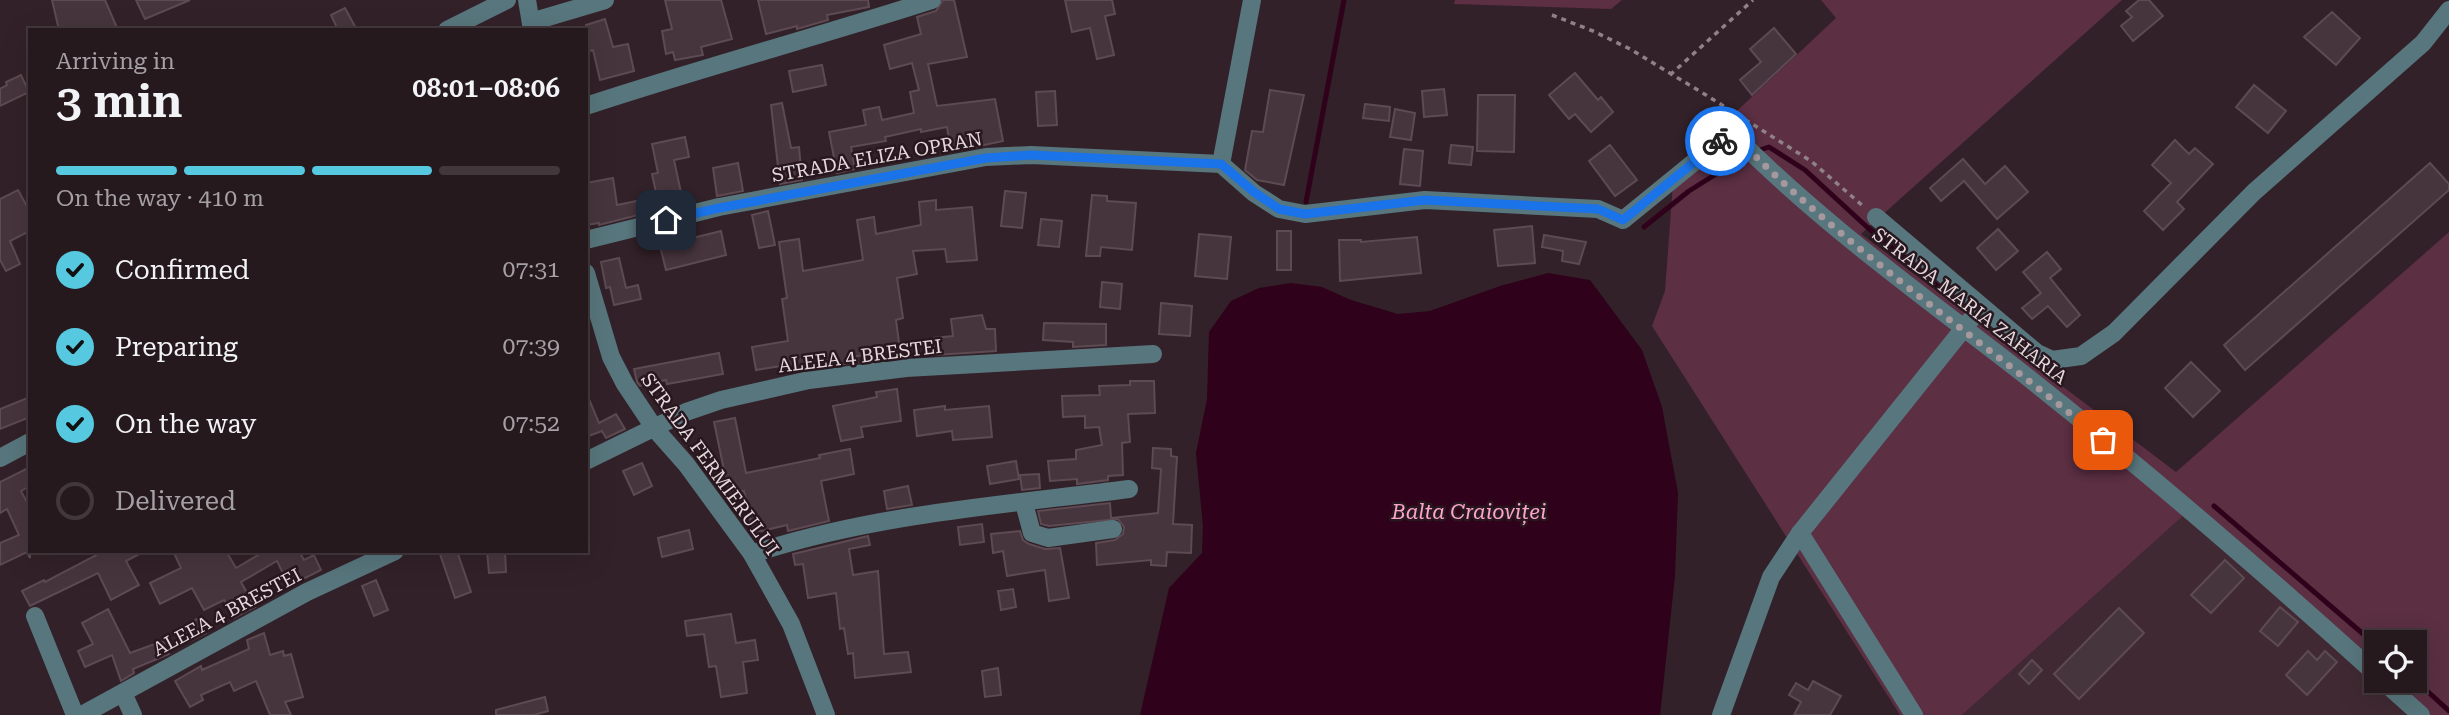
<!DOCTYPE html>
<meta charset="utf-8">
<style>
body{margin:0;font-family:"Roboto Serif",serif;background:#32262b;color:#f1f3f6;height:100vh;display:flex;flex-direction:column;font-size:26px;white-space:nowrap}
*{box-sizing:border-box;margin:0}
p{font-size:23px;color:#a4a0a4}
.icon{flex:none;width:38px;height:38px;fill:none;stroke:currentColor;stroke-width:2;stroke-linecap:round;stroke-linejoin:round}
.map{position:relative;flex:1;overflow:hidden}
.panel{position:absolute;left:28px;top:28px;width:560px;height:525px;display:flex;flex-direction:column;background:#26191e;border-radius:0px;box-shadow:0 7px 28px #0002,0 0 0 2px #42383c}
.panel>*{flex:none}
.controls{position:absolute;left:2364px;top:630px;display:grid;gap:14px}
.controls a{display:grid;place-items:center;width:63px;height:63px;border-radius:0px;background:#26191e;box-shadow:0 7px 28px #0002,0 0 0 2px #42383c;font-size:35px}
.pin{position:absolute;display:grid;place-items:center;width:60px;height:60px;color:#fff;margin:-30px;border-radius:14px;box-shadow:0 4px 10px #0006}
.courier{position:absolute;display:grid;place-items:center;width:70px;height:70px;margin:-35px;border:5px solid #1a73e8;border-radius:50%;background:#fff;color:#222;box-shadow:0 2px 9px #0007}
.headline em{font-style:normal;font-weight:600}
.headline div{display:flex;flex-direction:column-reverse}
.headline{display:flex;align-items:center;justify-content:space-between;height:119px;padding:0 28px}
h1{font-size:46px;font-weight:600;line-height:52px}
.bar{display:grid;grid-template-columns:repeat(4,1fr);gap:10px 7px;align-content:center;height:84px;padding:0 28px}
.bar i{height:9px;border-radius:5px;background:#42383c}
.bar .active{background:#56c9e0}
.bar p{grid-column:span 4}
ol{padding:0 28px;list-style:none}
li{display:flex;align-items:center;gap:21px;height:77px}
li p{margin-inline-start:auto}
li .icon{padding:7px;border-radius:50%;background:#56c9e0;color:#111;stroke-width:4}
li:last-child{color:#a4a0a4}
li i{width:38px;height:38px;border:4px solid #42383c;border-radius:50%}
.map>svg:first-child{display:block}
</style>
<div class="map">
<svg width="2449" height="715" viewBox="0 0 2449 715">
<rect width="100%" height="100%" fill="#322128"/>
<polygon fill="#402932" points="2184,515 2422,715 1962,715"/>
<g fill="#5c2f43">
<polygon points="1455,0 1622,0 1611,9 1454,4"/>
<polygon points="1821,0 2122,0 1861,234 2176,472 2449,232 2449,715 2422,715 2381,681 2415,681 2415,642 2376,642 2376,677 2184,515 1962,715 1900,715 1652,326 1665,291 1674,170 1836,18"/>
</g>
<polygon fill="#2f011a" points="1548,273 1590,280 1642,350 1662,407 1678,493 1675,576 1660,715 1140,715 1169,588 1202,553 1203,526 1196,453 1207,399 1209,332 1231,301 1259,288 1291,283 1322,287 1351,300 1398,314 1430,311 1500,286"/>
<g fill="none" stroke-linecap="round" stroke-linejoin="round">
<g stroke="#2f011a" stroke-width="5">
<polyline points="1757,151 1769,147 1805,170 1867,227 1961,306"/>
<polyline points="1306,202 1344,0"/>
<polyline points="1644,227 1689,191 1748,154"/>
<polyline points="2214,506 2376,645"/>
<polyline points="2415,680 2449,711"/>
</g>
</g>
<g fill="#47353d" stroke="#5d4a52" stroke-width="2">
<polygon points="52,0 105,0 118,30 59,30"/>
<polygon points="136,0 190,0 145,19"/>
<polygon points="665,0 721,0 732,39 701,47 703,55 675,60 673,52 666,54 662,31 672,29"/>
<polygon points="758,0 868,0 869,7 827,15 828,20 797,29 797,26 766,34"/>
<polygon points="943,0 954,0 967,57 928,64 937,106 995,99 1003,141 951,152 947,127 921,132 921,129 885,137 886,141 851,147 855,169 837,173 829,132 866,125 863,110 879,107 882,120 914,113 910,92 919,90 912,63 890,69 884,45 921,34 917,17 936,11"/>
<polygon points="1065,0 1112,0 1115,14 1105,16 1114,55 1097,59 1090,28 1072,32"/>
<polygon points="2139,0 2149,0 2163,16 2133,41 2121,26 2132,17 2126,11"/>
<polygon points="345,8 357,30 338,30 331,15"/>
<polygon points="2332,12 2360,38 2336,65 2304,37"/>
<polygon points="605,19 613,47 628,44 634,71 600,80 593,50 586,52 586,25"/>
<polygon points="1774,28 1796,54 1752,95 1740,80 1761,62 1750,49"/>
<polygon points="822,65 826,85 793,92 789,71"/>
<polygon points="1575,73 1598,100 1601,97 1613,112 1591,132 1575,114 1569,119 1549,95"/>
<polygon points="21,75 29,92 0,106 0,89 7,85 6,82"/>
<polygon points="2254,85 2286,111 2268,133 2236,107"/>
<polygon points="1444,89 1447,115 1424,117 1422,91"/>
<polygon points="1270,90 1304,95 1284,185 1257,180 1245,170 1252,131 1263,132"/>
<polygon points="1055,91 1057,125 1038,126 1036,92"/>
<polygon points="1478,95 1515,95 1514,152 1477,151"/>
<polygon points="782,103 791,148 799,147 802,180 780,184 771,105"/>
<polygon points="1365,104 1390,107 1389,121 1363,118"/>
<polygon points="1395,109 1415,113 1411,140 1390,137"/>
<polygon points="685,137 689,157 674,160 682,197 658,202 652,174 658,173 652,144"/>
<polygon points="2175,140 2189,154 2195,148 2213,164 2177,202 2184,209 2163,230 2144,211 2171,183 2152,165"/>
<polygon points="1451,145 1473,147 1471,165 1449,163"/>
<polygon points="1610,145 1637,180 1615,196 1589,161"/>
<polygon points="1404,149 1423,151 1420,186 1400,184"/>
<polygon points="1963,159 1985,184 2005,166 2028,192 1997,219 1964,181 1941,201 1930,188"/>
<polygon points="738,163 743,191 717,196 713,168"/>
<polygon points="2430,163 2449,184 2449,190 2245,370 2224,345"/>
<polygon points="613,178 617,205 651,198 654,211 599,225 599,223 586,225 586,183"/>
<polygon points="18,190 30,212 30,231 10,241 20,264 6,271 0,260 0,199"/>
<polygon points="1005,191 1026,193 1022,228 1001,226"/>
<polygon points="1092,195 1107,196 1107,201 1136,203 1132,250 1101,247 1100,256 1086,256"/>
<polygon points="936,200 936,210 972,207 977,260 947,262 945,249 913,251 917,274 897,278 903,318 896,320 900,350 857,356 858,362 795,371 794,364 756,370 752,347 788,341 782,299 787,298 779,242 799,239 803,271 863,260 857,220 874,217 876,234 921,225 919,202"/>
<polygon points="768,211 775,245 759,248 752,215"/>
<polygon points="1041,219 1062,221 1059,247 1038,245"/>
<polygon points="1532,226 1535,263 1498,266 1494,230"/>
<polygon points="1998,229 2018,251 1996,270 1977,248"/>
<polygon points="721,231 726,255 666,270 660,246"/>
<rect x="1277" y="231" width="14" height="39"/>
<polygon points="1199,234 1231,237 1227,279 1195,276"/>
<polygon points="1544,235 1586,242 1579,264 1562,261 1563,251 1542,247"/>
<polygon points="1417,237 1421,273 1340,281 1339,240 1361,240 1361,242"/>
<polygon points="2047,252 2061,269 2050,278 2080,315 2067,327 2048,306 2032,319 2022,308 2041,293 2023,272"/>
<polygon points="619,258 626,288 638,285 641,299 614,305 610,287 606,288 601,262"/>
<polygon points="1102,282 1122,284 1120,309 1100,307"/>
<polygon points="1161,303 1192,306 1190,336 1159,334"/>
<polygon points="982,315 986,329 995,329 996,351 936,355 934,338 953,336 951,319"/>
<polygon points="1044,323 1106,324 1106,345 1073,347 1073,342 1043,340"/>
<polygon points="719,353 723,374 667,384 666,380 640,386 637,382 634,369"/>
<polygon points="2191,362 2220,391 2193,417 2165,388"/>
<polygon points="1130,381 1154,381 1155,413 1128,414 1130,442 1122,443 1123,475 1108,476 1108,480 1077,484 1077,479 1050,481 1048,461 1076,459 1076,450 1102,445 1099,427 1085,428 1085,416 1063,417 1062,396 1100,395 1099,386 1130,385"/>
<polygon points="897,389 901,421 861,427 863,437 841,441 833,406 877,397 876,392"/>
<polygon points="586,392 599,423 616,414 625,429 606,438 602,431 586,437"/>
<polygon points="30,397 30,417 0,429 0,409"/>
<polygon points="945,406 945,410 989,406 992,437 953,440 952,431 917,436 914,410"/>
<polygon points="735,418 746,473 820,458 819,455 850,449 854,474 821,481 829,521 788,531 787,525 753,533 744,491 729,494 714,422"/>
<polygon points="1153,448 1171,449 1171,456 1177,457 1173,524 1192,525 1191,553 1167,552 1166,566 1151,565 1151,560 1097,565 1096,543 1115,540 1123,534 1124,527 1118,519 1049,526 1041,524 1038,511 1110,503 1111,518 1158,513 1161,469 1152,468"/>
<polygon points="1016,461 1019,479 990,484 987,466"/>
<polygon points="642,463 652,486 634,495 623,471"/>
<polygon points="30,467 30,486 21,491 30,508 30,558 27,552 0,565 0,543 19,535 7,509 0,513 0,482"/>
<polygon points="1039,474 1040,488 1022,490 1020,475"/>
<polygon points="908,486 912,505 887,509 884,491"/>
<polygon points="982,524 984,542 960,545 958,527"/>
<polygon points="689,530 693,549 662,557 658,538"/>
<polygon points="1020,531 1023,540 1029,544 1045,549 1060,548 1069,598 1049,601 1045,570 1007,576 1003,551 993,553 991,534"/>
<polygon points="868,536 870,545 849,549 853,575 878,571 884,654 908,652 911,672 855,678 853,653 848,654 844,628 840,629 836,593 808,598 803,564 795,565 793,554"/>
<polygon points="104,551 145,551 126,561 139,585 111,600 98,573 30,606 22,591 44,580 45,582"/>
<polygon points="173,551 226,551 236,568 265,551 299,551 304,560 314,555 321,570 289,586 277,561 241,582 255,607 234,618 224,600 204,610 192,588 160,604 150,583 181,568"/>
<polygon points="448,551 457,551 471,592 455,598 440,554"/>
<polygon points="487,551 505,551 506,572 489,573"/>
<polygon points="2225,560 2244,578 2211,613 2191,595"/>
<polygon points="376,580 388,610 374,616 362,586"/>
<polygon points="1013,589 1016,607 1001,610 998,591"/>
<polygon points="2280,607 2298,622 2278,646 2260,631"/>
<polygon points="2119,608 2144,633 2079,699 2054,674"/>
<polygon points="108,609 130,653 163,641 169,654 133,669 134,673 121,681 112,655 85,667 78,651 93,644 82,623"/>
<polygon points="731,614 736,643 755,640 758,660 743,662 747,693 721,697 716,666 709,667 704,634 687,636 685,621"/>
<polygon points="199,618 206,633 188,642 181,627"/>
<polygon points="264,633 270,655 283,651 284,656 291,654 303,697 285,702 291,715 270,715 256,681 234,691 230,682 201,695 203,700 190,707 175,681 201,666 202,670 249,649 247,640"/>
<polygon points="2308,651 2317,660 2325,651 2337,662 2307,695 2286,675"/>
<polygon points="2032,660 2042,670 2029,684 2019,674"/>
<polygon points="998,668 1001,695 985,697 982,671"/>
<polygon points="1813,681 1841,696 1830,715 1794,715 1801,702 1789,695 1796,683 1808,690"/>
<polygon points="545,697 548,711 534,715 496,715 496,710"/>
</g>
<g fill="none" stroke-linecap="round" stroke-linejoin="round">
<g stroke="#908187" stroke-width="3.5" stroke-dasharray="5 5" stroke-linecap="butt">
<polyline points="1552,15 1593,31 1630,49 1706,95 1811,161 1863,206"/>
<polyline points="1670,75 1753,0"/>
</g>
<g stroke="#58767d" stroke-width="18">
<polyline points="527,0 532,30"/>
<polyline points="531,22 605,0"/>
<polyline points="447,30 507,0"/>
<path d="M 586,106 C 701,68 817,37 932,0"/>
<polyline points="1221,164 1252,0"/>
<polyline points="1876,217 2037,353 2052,360 2081,356 2114,333 2254,192 2423,43 2449,10"/>
<path d="M 586,240 L 719,207 L 986,157 L 1031,155 L 1221,164 L 1254,193 L 1279,209 L 1305,214 L 1425,200 L 1598,209 L 1623,220 L 1731,132 C 1819,222 1922,295 2021,372 C 2143,468 2261,570 2376,674"/>
<polyline points="586,273 611,357 625,384 655,429 686,464 752,554 791,624 826,715"/>
<polyline points="0,458 30,442"/>
<polyline points="586,461 686,412 721,400 809,380 906,368 1153,354"/>
<polyline points="1024,503 1032,533 1048,538 1113,529"/>
<polyline points="1800,533 1914,715"/>
<path d="M 752,554 C 873,514 1003,505 1129,489"/>
<polyline points="35,616 75,715"/>
<polyline points="2383,681 2421,715"/>
<polyline points="123,693 133,715"/>
<polyline points="82,715 307,592 395,551"/>
<polyline points="1721,715 1771,577 1800,533 1980,308"/>
</g>
</g>
<g fill="none" stroke-linecap="round" stroke-linejoin="round">
<path stroke="#a6999e" stroke-width="7" stroke-dasharray="0 12.6" d="M 1720,141 L 1731,132 C 1843,247 1979,338 2103,440"/>
<polyline stroke="#1a73e8" stroke-width="9" points="666,220 719,208 986,158 1031,155 1221,164 1254,192 1279,209 1305,214 1425,200 1598,209 1623,220 1720,141"/>
</g>
<g text-anchor="middle" dominant-baseline="central" stroke-width="5" stroke-linejoin="round" paint-order="stroke">
<g font-size="19" fill="#e5d9dd" stroke="#28171e">
<text transform="translate(877 157) rotate(-10)">STRADA ELIZA OPRAN</text>
<text transform="translate(1970 306) rotate(38)">STRADA MARIA ZAHARIA</text>
<text transform="translate(860 356) rotate(-7)">ALEEA 4 BRESTEI</text>
<text transform="translate(710 464) rotate(54)">STRADA FERMIERULUI</text>
<text transform="translate(227 612) rotate(-28)">ALEEA 4 BRESTEI</text>
</g>
<g font-size="21" font-style="italic" fill="#fca5ca" stroke="#28171e">
<text x="1469" y="512">Balta Craioviței</text>
</g>
</g>
</svg>
<div class="controls">
<a><svg class="icon" aria-label="locate" viewBox="0 0 24 24"><circle cx="12" cy="12" r="6"/><path d="M12 2v4M12 18v4M2 12h4M18 12h4"/></svg></a>
</div>
<div class="pin" style="left:2103px;top:440px;background:#ea580c"><svg class="icon" aria-label="bag" viewBox="0 0 24 24"><path d="M5 8h14l-1 12H6zM9 8a3 3 0 0 1 6 0"/></svg></div>
<div class="pin" style="left:666px;top:220px;background:#1f2937"><svg class="icon" aria-label="home" viewBox="0 0 24 24"><path d="M3 11l9-7 9 7M6 9v11h12V9"/></svg></div>
<div class="courier" style="left:1720px;top:141px"><svg class="icon" aria-label="bike" viewBox="0 0 24 24"><circle cx="6" cy="16" r="4"/><circle cx="18" cy="16" r="4"/><path d="M6 16l4-8h5l3 8M10 8l3 8H6M13 5h3"/></svg></div>
<section class="panel">
<div class="headline"><div><h1>3 min</h1><p>Arriving in</p></div><em>08:01–08:06</em></div>
<div class="bar"><i class="active"></i><i class="active"></i><i class="active"></i><i></i><p>On the way · 410 m</p></div>
<ol>
<li><svg class="icon" aria-label="check" viewBox="0 0 24 24"><path d="M5 12l5 5 9-10"/></svg>Confirmed<p>07:31</p></li>
<li><svg class="icon" aria-label="check" viewBox="0 0 24 24"><path d="M5 12l5 5 9-10"/></svg>Preparing<p>07:39</p></li>
<li><svg class="icon" aria-label="check" viewBox="0 0 24 24"><path d="M5 12l5 5 9-10"/></svg>On the way<p>07:52</p></li>
<li><i></i>Delivered</li>
</ol>
</section>
</div>
